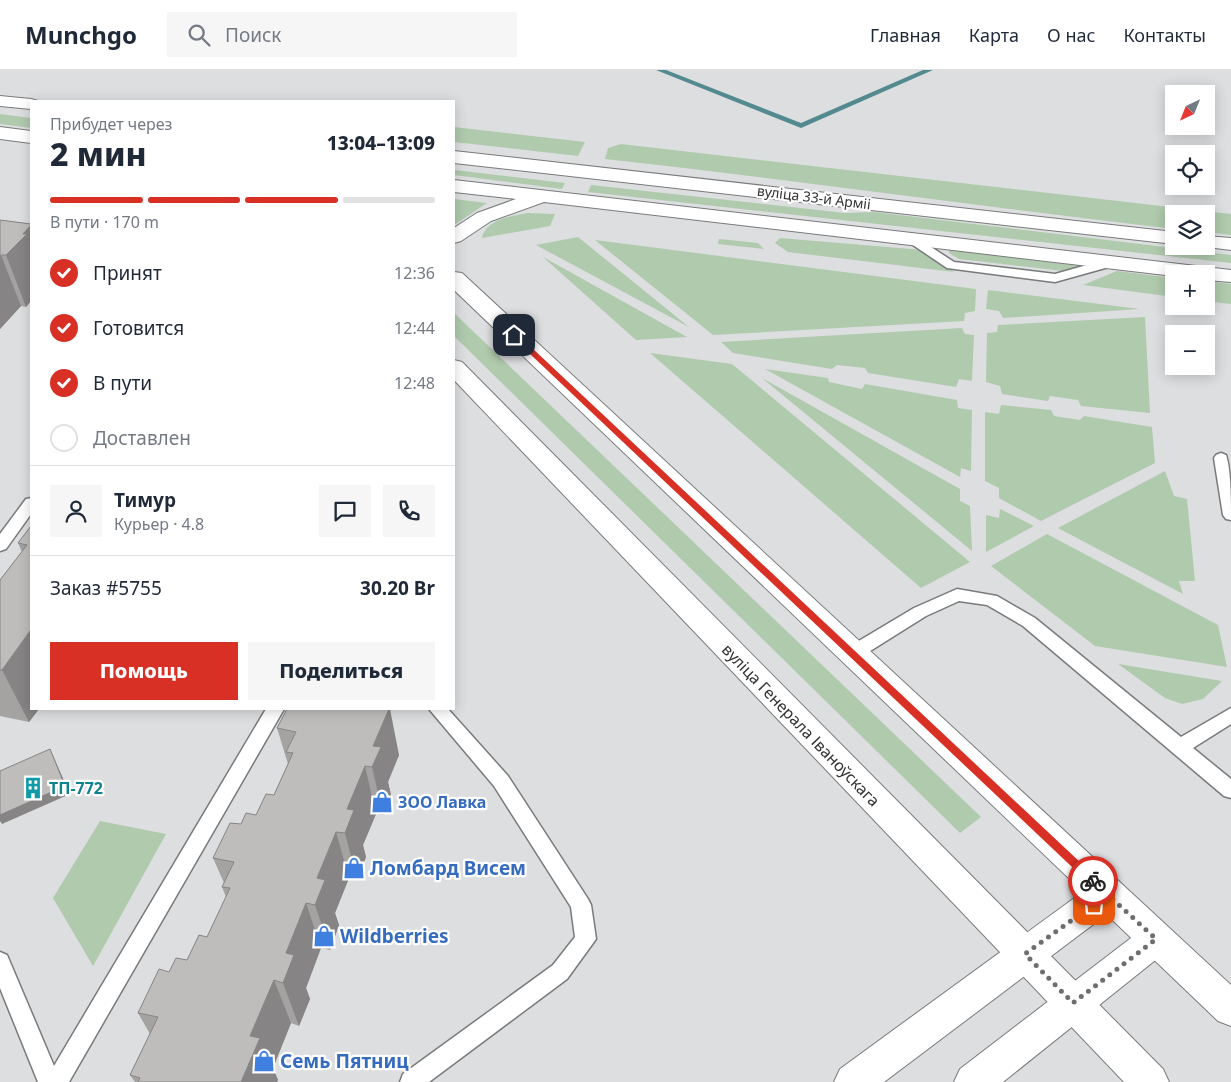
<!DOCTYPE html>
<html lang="ru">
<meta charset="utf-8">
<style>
body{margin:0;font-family:"Noto Sans",sans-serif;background:#f6f6f7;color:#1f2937;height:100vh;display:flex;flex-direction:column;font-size:19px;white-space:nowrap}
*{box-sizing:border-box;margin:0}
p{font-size:16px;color:#747a83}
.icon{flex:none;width:28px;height:28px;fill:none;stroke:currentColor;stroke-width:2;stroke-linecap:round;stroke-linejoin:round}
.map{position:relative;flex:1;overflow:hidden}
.details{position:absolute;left:30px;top:30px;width:425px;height:610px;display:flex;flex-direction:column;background:#fff;border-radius:0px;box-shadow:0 2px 12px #0003}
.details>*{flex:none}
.needle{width:32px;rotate:223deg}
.tools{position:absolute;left:1165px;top:15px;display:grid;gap:10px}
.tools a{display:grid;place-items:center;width:50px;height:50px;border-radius:0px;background:#fff;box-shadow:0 2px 12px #0003;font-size:25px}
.pin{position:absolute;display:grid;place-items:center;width:42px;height:42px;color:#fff;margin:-21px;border-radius:10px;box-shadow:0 2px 8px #0006}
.courier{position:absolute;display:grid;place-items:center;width:50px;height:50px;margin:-25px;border:4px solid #d93025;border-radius:50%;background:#fff;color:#222;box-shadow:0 1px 6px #0007}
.overview em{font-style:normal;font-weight:800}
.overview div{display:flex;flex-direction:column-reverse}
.overview{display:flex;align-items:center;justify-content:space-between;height:85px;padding:0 20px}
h1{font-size:32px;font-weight:800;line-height:38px}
.bar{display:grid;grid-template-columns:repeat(4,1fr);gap:8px 5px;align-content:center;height:60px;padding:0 20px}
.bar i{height:6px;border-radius:4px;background:#e0e1e3}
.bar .selected{background:#d93025}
.bar p{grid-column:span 4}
.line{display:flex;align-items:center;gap:12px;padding:0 20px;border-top:1px solid #e0e1e3}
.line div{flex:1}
.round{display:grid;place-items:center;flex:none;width:52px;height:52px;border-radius:0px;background:#f6f6f7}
ol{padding:0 20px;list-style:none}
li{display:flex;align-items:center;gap:15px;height:55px}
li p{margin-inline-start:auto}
li .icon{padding:5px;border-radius:50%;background:#d93025;color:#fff;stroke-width:4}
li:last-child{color:#747a83}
li i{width:28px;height:28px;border:2px solid #e0e1e3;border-radius:50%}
.primary-button{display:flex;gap:10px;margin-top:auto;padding:10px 20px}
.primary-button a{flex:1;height:58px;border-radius:0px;background:#d93025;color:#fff;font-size:20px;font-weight:800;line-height:58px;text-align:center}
.primary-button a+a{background:#f6f6f7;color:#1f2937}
header{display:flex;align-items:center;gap:30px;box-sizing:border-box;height:70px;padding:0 25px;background:#fff;border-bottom:1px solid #e0e1e3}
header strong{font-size:24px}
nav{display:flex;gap:28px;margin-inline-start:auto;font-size:18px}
.search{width:350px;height:45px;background:#f6f6f7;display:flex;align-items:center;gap:12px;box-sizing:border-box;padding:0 18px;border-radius:0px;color:#747a83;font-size:19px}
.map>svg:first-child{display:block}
</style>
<header>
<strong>Munchgo</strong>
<div class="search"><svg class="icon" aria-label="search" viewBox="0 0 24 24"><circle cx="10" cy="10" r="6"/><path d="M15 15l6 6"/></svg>Поиск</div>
<nav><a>Главная</a><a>Карта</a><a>О нас</a><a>Контакты</a></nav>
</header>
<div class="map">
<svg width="1231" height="1012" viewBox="0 0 1231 1012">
<rect width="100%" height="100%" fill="#dddee0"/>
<g fill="#b0caad">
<polygon points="0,44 31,48 31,58 0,54"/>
<polygon points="454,57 585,72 578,86 454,72"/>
<path d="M 621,74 L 1231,144 L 1231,165 L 1206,162 L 1206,144 L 1174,144 L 1174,159 C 984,137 795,110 605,89 L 608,78 Z"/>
<polygon points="454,100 565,113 562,119 454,105"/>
<polygon points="591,115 845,143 874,142 1231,185 1231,193 588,122"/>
<polygon points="454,129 487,133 454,155"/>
<path d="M 528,143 L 555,144 L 550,156 L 482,168 C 486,149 512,146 528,143 Z"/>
<polygon points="578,167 689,257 536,175"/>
<polygon points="780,168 923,180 954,202 788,182 775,173"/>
<polygon points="719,169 758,173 764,179 718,174"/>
<polygon points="595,170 976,219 975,241 965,243 964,251 713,265"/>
<polygon points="949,180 1097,198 1097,201 1072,202 959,189 949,183"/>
<polygon points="543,187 687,267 636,270"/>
<polygon points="1117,201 1174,208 1174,227 1083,215"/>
<polygon points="1206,211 1231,214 1231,234 1206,231"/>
<polygon points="988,220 1140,239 1003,248 999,241 986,239"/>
<polygon points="454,243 981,747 960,763 454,266"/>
<polygon points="1145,247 1150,343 1081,336 1078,330 1050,326 1048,331 1002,324 1000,316 986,312 987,263 997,262 998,255"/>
<polygon points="962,258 965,264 974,265 972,311 959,309 956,317 868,303 865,298 837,295 832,299 733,283 721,272"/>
<polygon points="650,283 732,294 970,492 921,518"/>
<polygon points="765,299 828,308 829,312 862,319 865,314 957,330 958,338 972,340 971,401 961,398 960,407"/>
<polygon points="762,308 960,419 960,431 970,436 972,481"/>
<polygon points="1001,335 1051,340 1054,346 1080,350 1084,346 1152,357 1155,393 1041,451 999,428 999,418 985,411 985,342 999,344"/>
<polygon points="1165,401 1174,426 1187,429 1195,511 1179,511 1183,524 1058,458"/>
<polygon points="1000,439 1034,456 986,482 986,445 999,448"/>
<polygon points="1047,464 1218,555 1227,597 1095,576 991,496"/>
<polygon points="1118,594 1222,611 1203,629 1182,634 1165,628"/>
<polygon points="100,751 166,764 93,896 53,828"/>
</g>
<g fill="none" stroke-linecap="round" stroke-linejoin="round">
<polygon fill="#538a90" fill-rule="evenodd" points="656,0 666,0 801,53 923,0 933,0 801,58"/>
<g stroke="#797a7b" stroke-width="3">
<g id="service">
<polygon points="911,164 954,192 1055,204 1112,188 1118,192 1116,195 1055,212 947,198 907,171 905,168"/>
<path d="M 1221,383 L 1226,385 C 1231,399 1231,433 1231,450 L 1226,449 L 1223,445 L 1214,388 L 1216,385 Z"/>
<polygon points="31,428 31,444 6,479 0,481 0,464 26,429"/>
<polygon points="957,519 997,526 1035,548 1181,667 1231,638 1231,654 1193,678 1231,709 1231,728 1224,726 1023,556 987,535 959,531 926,546 859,588 853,590 847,588 844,583 847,578 914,538"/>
<polygon points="266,639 284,639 69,1012 38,1012 0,918 0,882 7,885 54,996"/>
<polygon points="429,639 448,639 508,706 588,829 591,835 596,869 567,909 429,1012 400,1012 403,1004 553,895 575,867 571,837 494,716"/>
</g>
</g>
<g stroke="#797a7b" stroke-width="2">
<g id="tertiary">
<polygon points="454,81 1174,162 1174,174 454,93"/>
<polygon points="454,110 1231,200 1231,212 1206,210 1206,204 1174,204 1174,206 544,132 491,151 461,171 454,173 454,158 477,143 516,129 454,122"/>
<polygon points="1206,166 1231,168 1231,180 1199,176 1206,176"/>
<polygon points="1107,809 1119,813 1124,824 1119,835 884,1012 834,1012 840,999 1095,813"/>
<polygon points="1156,853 1168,858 1173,869 1168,880 1003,1012 954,1012 960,999 1144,858"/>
</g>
</g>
<g stroke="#797a7b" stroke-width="2">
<g id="primary">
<polygon points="0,26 31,29 38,31 31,31 31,39 0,36"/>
<polygon points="0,57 31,61 31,73 0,69"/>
<polygon points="454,202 462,203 1231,915 1231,956 1218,951 454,220"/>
<polygon points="454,290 462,292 1163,999 1169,1012 1124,1012 454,310"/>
</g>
</g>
<use href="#service" fill="#fff" fill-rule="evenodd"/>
<use href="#tertiary" fill="#fff" fill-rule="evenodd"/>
<use href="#primary" fill="#fff" fill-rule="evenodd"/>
</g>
<g fill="#a4a3a2">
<polygon points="0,150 31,154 31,231 26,237 21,236 0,259"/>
<polygon points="31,456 31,639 39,639 29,652 0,646 0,510 22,482 18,473"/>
<polygon points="287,639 399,685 388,712 391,725 383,745 376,744 363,775 366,787 357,810 349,808 335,843 339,855 330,880 321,878 306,918 310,929 299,956 291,953 273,998 278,1010 277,1012 135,1012 130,1005 150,964 138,943 169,902 187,890 207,867 226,827 222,817 224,813 213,788 241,754 256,745 274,725 288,694 277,658"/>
</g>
<g fill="#868484">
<polygon points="31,155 31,231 26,237 6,185 23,164"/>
<polygon points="1,185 21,236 0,259 0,186"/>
<polygon points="30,561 31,564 31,639 39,639 29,652 2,600"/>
<polygon points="389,639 390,639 399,685 388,712 391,725 383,745 372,697 373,676"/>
<polygon points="50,679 70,724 2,754 0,751 0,745"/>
<polygon points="365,696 376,744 363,775 366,787 357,810 345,763 347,739"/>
<polygon points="336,762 349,808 335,843 339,855 330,880 315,835 317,808"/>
<polygon points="306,833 321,878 306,918 310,929 299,956 283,913 286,883"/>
<polygon points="274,910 291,953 273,998 278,1010 277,1012 241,1012 250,966"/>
</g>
<g fill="#bfbdbc" stroke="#868484">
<polygon points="0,150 31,154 31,155 23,164 27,164 6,185 1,185 0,186"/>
<polygon points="31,456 31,562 30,561 2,600 0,600 0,510 27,475 18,473"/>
<polygon points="287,639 389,639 373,676 381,677 372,697 365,696 347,739 354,740 345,763 336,762 317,808 325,810 315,835 306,833 286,883 294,885 283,913 274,910 250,966 260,968 241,1012 138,1012 140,1008 130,1005 158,947 138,943 159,899 169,902 176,888 187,890 199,865 207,867 230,818 222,817 234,792 213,788 230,753 241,754 246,743 256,745 266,724 274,725 293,683 286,682 296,662 277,658"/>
<polygon points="50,679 65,716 0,745 0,701"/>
</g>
<polygon fill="#d93025" points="511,263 516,263 1097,808 1097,814 1090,814 511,266"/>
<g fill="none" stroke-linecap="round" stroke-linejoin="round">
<polyline stroke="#6d6e6f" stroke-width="5" stroke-dasharray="0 9" points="1093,811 1156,869 1073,933 1025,884 1094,834"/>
</g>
<defs>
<g id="building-bare" transform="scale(1.725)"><path d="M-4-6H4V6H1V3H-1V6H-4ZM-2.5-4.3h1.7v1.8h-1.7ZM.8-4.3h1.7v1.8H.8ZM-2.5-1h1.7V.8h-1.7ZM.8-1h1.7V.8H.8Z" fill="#0f9aa8" stroke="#fff" stroke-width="2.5" paint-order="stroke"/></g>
<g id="shop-bare" transform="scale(1.725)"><path d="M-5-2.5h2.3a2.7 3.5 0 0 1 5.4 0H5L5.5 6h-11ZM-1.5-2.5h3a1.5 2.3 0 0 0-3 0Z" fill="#3f7fe0" stroke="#fff" stroke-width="2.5" paint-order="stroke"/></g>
</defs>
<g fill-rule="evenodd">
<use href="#building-bare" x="33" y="718"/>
<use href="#shop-bare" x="382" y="732"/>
<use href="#shop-bare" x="354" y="798"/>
<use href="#shop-bare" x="324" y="866"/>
<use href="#shop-bare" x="264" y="991"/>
</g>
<g text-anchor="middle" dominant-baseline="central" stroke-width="4.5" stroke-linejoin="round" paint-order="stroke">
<g font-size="14" fill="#313232" stroke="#fff">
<text transform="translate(814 127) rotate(7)">вуліца 33-й Арміі</text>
</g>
<g font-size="16" fill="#313232" stroke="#fff">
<text transform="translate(801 655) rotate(46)">вуліца Генерала Іваноўскага</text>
</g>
<g font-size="16" font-weight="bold" fill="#0d838f" stroke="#fff" text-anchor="start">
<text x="49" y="718">ТП-772</text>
</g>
<g font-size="16" font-weight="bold" fill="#366cbe" stroke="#fff" text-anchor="start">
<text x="398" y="732">ЗОО Лавка</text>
</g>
<g font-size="19" font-weight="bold" fill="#366cbe" stroke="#fff" text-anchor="start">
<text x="370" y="798">Ломбард Висем</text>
<text x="340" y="866">Wildberries</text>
<text x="280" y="991">Семь Пятниц</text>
</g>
</g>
</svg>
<div class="tools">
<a><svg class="needle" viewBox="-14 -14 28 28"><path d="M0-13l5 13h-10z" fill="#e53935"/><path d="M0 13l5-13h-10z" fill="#747a83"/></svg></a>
<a><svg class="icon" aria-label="locate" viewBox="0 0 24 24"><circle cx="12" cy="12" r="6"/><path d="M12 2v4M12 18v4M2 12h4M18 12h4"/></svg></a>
<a><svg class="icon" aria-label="layers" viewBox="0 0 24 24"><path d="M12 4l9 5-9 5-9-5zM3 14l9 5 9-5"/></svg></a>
<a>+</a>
<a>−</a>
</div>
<div class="pin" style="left:1094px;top:834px;background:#ea580c"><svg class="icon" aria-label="bag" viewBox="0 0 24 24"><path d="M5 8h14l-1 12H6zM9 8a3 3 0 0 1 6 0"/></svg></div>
<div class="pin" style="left:514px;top:265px;background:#1f2937"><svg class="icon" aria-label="home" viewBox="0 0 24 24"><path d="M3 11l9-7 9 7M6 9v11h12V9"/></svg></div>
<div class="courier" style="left:1093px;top:811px"><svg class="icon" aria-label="bike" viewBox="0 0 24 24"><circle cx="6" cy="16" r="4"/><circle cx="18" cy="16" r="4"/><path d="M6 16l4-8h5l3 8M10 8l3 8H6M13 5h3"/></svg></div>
<section class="details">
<div class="overview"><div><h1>2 мин</h1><p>Прибудет через</p></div><em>13:04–13:09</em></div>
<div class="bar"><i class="selected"></i><i class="selected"></i><i class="selected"></i><i></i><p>В пути · 170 m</p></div>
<ol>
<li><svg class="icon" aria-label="check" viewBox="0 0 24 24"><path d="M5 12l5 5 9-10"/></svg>Принят<p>12:36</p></li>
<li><svg class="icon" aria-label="check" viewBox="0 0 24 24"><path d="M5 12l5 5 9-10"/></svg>Готовится<p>12:44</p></li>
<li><svg class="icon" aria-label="check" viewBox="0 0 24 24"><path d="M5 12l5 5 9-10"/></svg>В пути<p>12:48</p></li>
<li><i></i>Доставлен</li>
</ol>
<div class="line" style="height:90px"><a class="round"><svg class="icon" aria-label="person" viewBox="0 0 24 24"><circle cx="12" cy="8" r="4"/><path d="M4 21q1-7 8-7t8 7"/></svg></a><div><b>Тимур</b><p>Курьер · 4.8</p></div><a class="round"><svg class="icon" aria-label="chat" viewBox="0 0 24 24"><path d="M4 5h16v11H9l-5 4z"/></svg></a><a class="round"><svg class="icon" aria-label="phone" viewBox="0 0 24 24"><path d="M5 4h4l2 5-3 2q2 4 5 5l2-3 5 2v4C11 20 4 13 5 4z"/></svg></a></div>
<div class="line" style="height:65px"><div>Заказ #5755</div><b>30.20 Br</b></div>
<div class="primary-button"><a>Помощь</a><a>Поделиться</a></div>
</section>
</div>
